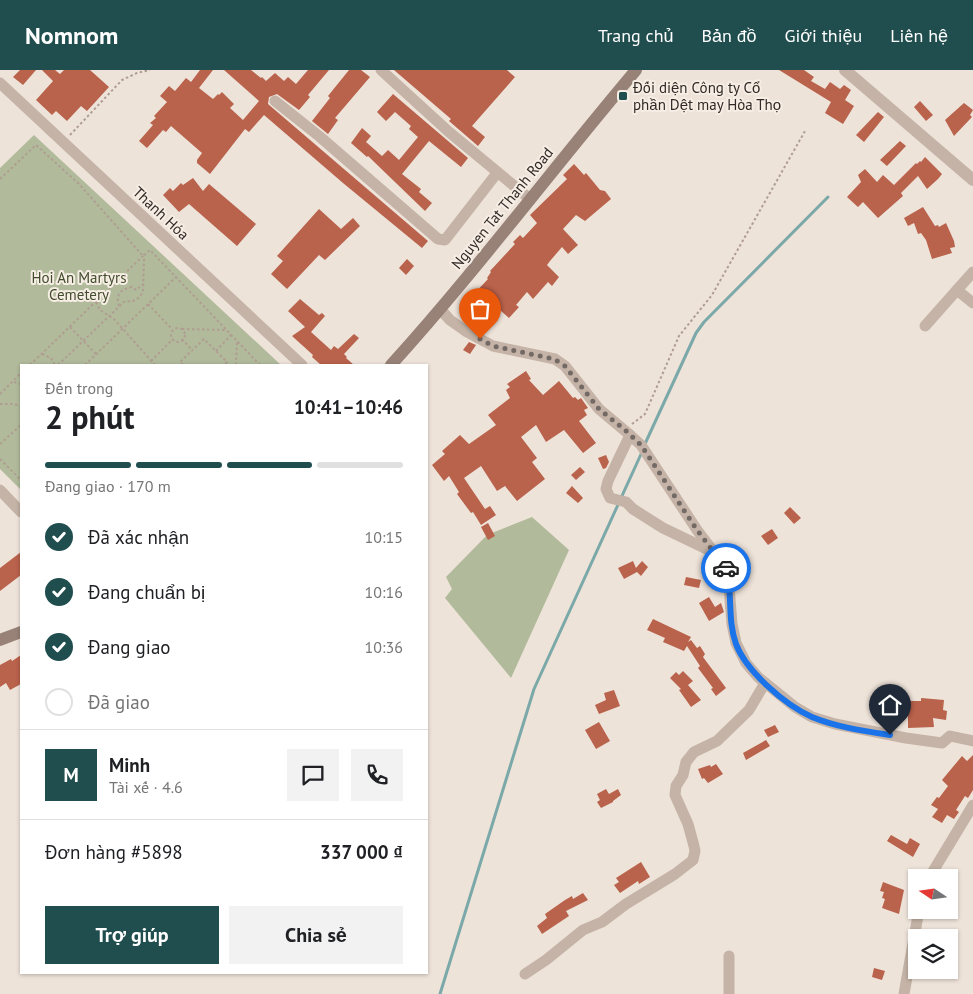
<!DOCTYPE html>
<html lang="vi">
<meta charset="utf-8">
<style>
body{margin:0;font-family:"PT Sans",sans-serif;background:#f2f2f2;color:#202124;height:100vh;display:flex;flex-direction:column;font-size:19px;white-space:nowrap}
*{box-sizing:border-box;margin:0}
p{font-size:16px;color:#757577}
.icon{flex:none;width:28px;height:28px;fill:none;stroke:currentColor;stroke-width:2;stroke-linecap:round;stroke-linejoin:round}
.map{position:relative;flex:1;overflow:hidden}
.sheet{position:absolute;left:20px;top:294px;width:408px;height:610px;display:flex;flex-direction:column;background:#fff;border-radius:0px;box-shadow:0 1px 4px #0004}
.sheet>*{flex:none}
.needle{width:32px;rotate:283deg}
.controls{position:absolute;left:908px;top:799px;display:grid;gap:10px}
.controls a{display:grid;place-items:center;width:50px;height:50px;border-radius:0px;background:#fff;box-shadow:0 1px 4px #0004;font-size:25px}
.pin{position:absolute;display:grid;place-items:center;width:42px;height:42px;color:#fff;margin:-51px -21px;border-radius:50% 50% 50% 0;rotate:-45deg;box-shadow:0 0 5px #0007}
.pin .icon{rotate:45deg}
.courier{position:absolute;display:grid;place-items:center;width:50px;height:50px;margin:-25px;border:4px solid #1a73e8;border-radius:50%;background:#fff;color:#222;box-shadow:0 1px 6px #0007}
.overview em{font-style:normal;font-weight:700}
.overview div{display:flex;flex-direction:column-reverse}
.overview{display:flex;align-items:center;justify-content:space-between;height:85px;padding:0 25px}
h1{font-size:32px;font-weight:700;line-height:38px}
.bar{display:grid;grid-template-columns:repeat(4,1fr);gap:8px 5px;align-content:center;height:60px;padding:0 25px}
.bar i{height:6px;border-radius:4px;background:#e0e0e0}
.bar .current{background:#204d4e}
.bar p{grid-column:span 4}
.line{display:flex;align-items:center;gap:12px;padding:0 25px;border-top:1px solid #e0e0e0}
.line div{flex:1}
.round{display:grid;place-items:center;flex:none;width:52px;height:52px;border-radius:0px;background:#f2f2f2}
ol{padding:0 25px;list-style:none}
li{display:flex;align-items:center;gap:15px;height:55px}
li p{margin-inline-start:auto}
li .icon{padding:5px;border-radius:50%;background:#204d4e;color:#fff;stroke-width:4}
li:last-child{color:#757577}
li i{width:28px;height:28px;border:2px solid #e0e0e0;border-radius:50%}
.button{display:flex;gap:10px;margin-top:auto;padding:10px 25px}
.button a{flex:1;height:58px;border-radius:0px;background:#204d4e;color:#fff;font-size:20px;font-weight:700;line-height:58px;text-align:center}
.button a+a{background:#f2f2f2;color:#202124}
header{display:flex;align-items:center;gap:30px;box-sizing:border-box;height:70px;padding:0 25px;background:#204d4e;color:#fff}
header strong{font-size:24px}
nav{display:flex;gap:28px;margin-inline-start:auto;font-size:18px}
.map>svg:first-child{display:block}
</style>
<header>
<strong>Nomnom</strong>
<nav><a>Trang chủ</a><a>Bản đồ</a><a>Giới thiệu</a><a>Liên hệ</a></nav>
</header>
<div class="map">
<svg width="973" height="924" viewBox="0 0 973 924">
<rect width="100%" height="100%" fill="#eee3d9"/>
<g fill="#b1bb9b">
<polygon points="34,65 281,295 21,295 21,420 0,399 0,98"/>
<polygon points="532,447 569,480 511,608 445,528 452,519 446,507 487,465"/>
</g>
<g fill="none" stroke-linecap="round" stroke-linejoin="round">
<g stroke="#7ba8a8" stroke-width="3">
<polyline points="644,376 696,263 704,252 828,127"/>
<polyline points="440,924 534,619 642,382"/>
</g>
</g>
<g fill="#b9624c">
<polygon points="20,0 36,0 23,15 13,7"/>
<polygon points="42,0 55,0 60,4 64,0 90,0 109,17 87,41 81,36 67,51 56,41 52,45 36,30 53,11"/>
<polygon points="200,0 213,0 199,18 213,29 218,24 219,25 222,22 234,34 230,38 243,50 259,31 224,0 251,0 261,8 262,7 266,11 275,3 284,11 288,7 296,14 308,0 329,0 308,25 310,27 299,40 277,24 269,27 268,34 428,171 422,178 343,113 264,45 249,62 245,59 210,104 197,93 197,90 202,83 171,56 166,62 163,60 147,78 139,71 153,55 150,53 156,48 154,46 167,32 160,26 169,16 175,21 186,8 191,12"/>
<polygon points="349,0 361,0 370,7 335,48 338,50 328,64 312,51 330,28 328,26"/>
<polygon points="394,0 507,0 515,7 472,56 485,67 478,76 449,51 451,49"/>
<polygon points="779,0 804,0 814,7 811,11 825,19 830,12 840,19 844,15 851,20 845,30 854,36 843,54 825,43 831,32"/>
<polygon points="393,24 468,88 461,97 429,71 402,104 421,119 419,122 432,133 425,141 368,86 367,87 351,73 362,58 371,66 366,72 382,86 388,80 399,90 418,67 409,59 411,56 395,42 386,51 377,42"/>
<polygon points="920,31 933,45 926,51 914,37"/>
<polygon points="964,33 973,40 970,45 972,47 954,66 945,50"/>
<polygon points="878,42 884,47 864,72 856,65"/>
<polygon points="900,71 906,76 887,96 880,90"/>
<polygon points="925,87 942,104 938,109 927,119 918,106 901,123 903,126 878,148 863,132 858,137 847,127 861,112 858,105 865,99 877,112 883,105 894,115 916,93 917,94 920,91 921,92"/>
<polygon points="574,94 584,105 586,103 600,120 605,121 611,129 585,151 576,145 563,159 578,175 568,184 562,177 550,191 547,195 559,207 552,216 548,212 533,229 527,222 516,235 519,237 509,248 492,233 481,246 492,254 485,263 463,246 478,228 474,224 488,209 487,208 491,202 490,201 515,174 513,172 520,165 523,168 537,153 530,145 567,109 563,105"/>
<polygon points="193,108 203,121 209,114 256,154 237,176 189,134 179,142 163,125 170,118 173,121 181,113 183,115"/>
<polygon points="923,137 935,156 938,155 939,157 946,153 954,171 955,177 950,178 952,183 932,189 926,170 921,163 918,164 914,153 908,156 904,148"/>
<polygon points="319,139 341,159 353,148 360,156 325,190 319,185 287,219 271,204 283,191 277,186"/>
<polygon points="407,189 414,196 406,205 399,198"/>
<polygon points="300,229 319,245 322,243 325,246 311,262 331,280 334,276 338,279 354,264 359,268 344,284 347,287 346,288 354,295 321,295 312,287 313,285 292,266 305,257 288,241"/>
<polygon points="469,272 476,275 470,284 463,280"/>
<polygon points="526,301 531,309 529,310 543,325 559,311 573,328 575,327 578,330 581,328 588,338 584,340 587,345 579,351 596,373 583,383 564,360 546,372 536,355 521,367 537,388 532,392 545,409 517,431 505,416 497,421 481,396 464,408 485,439 490,436 496,445 481,455 473,442 471,443 457,424 459,422 449,406 444,411 432,395 445,384 442,381 460,365 469,374 496,355 488,345 510,328 506,320 510,317 507,314"/>
<polygon points="606,385 609,392 606,398 603,399 598,388"/>
<polygon points="580,397 585,402 576,410 571,405"/>
<polygon points="572,416 583,428 578,433 566,423"/>
<polygon points="790,437 801,448 794,454 784,443"/>
<polygon points="488,453 495,466 488,470 481,457"/>
<polygon points="772,459 778,468 768,475 761,466"/>
<polygon points="21,482 21,505 0,521 0,498"/>
<polygon points="633,491 636,498 642,491 648,497 641,506 637,502 624,509 618,498"/>
<polygon points="686,507 701,510 699,518 684,515"/>
<polygon points="709,527 715,537 721,533 724,542 709,551 699,533"/>
<polygon points="653,549 691,567 688,572 691,570 697,578 700,576 705,584 703,587 726,618 716,626 711,619 713,618 698,598 700,596 687,576 684,581 663,572 665,568 647,560"/>
<polygon points="21,585 21,614 10,620 6,613 0,617 0,595 11,589 12,591"/>
<polygon points="683,601 693,611 688,615 701,630 691,637 679,620 681,619 670,608 676,602 679,605"/>
<polygon points="614,620 620,636 599,644 595,635 606,630 604,623"/>
<polygon points="921,628 944,630 943,640 947,641 946,650 933,648 934,657 908,658 908,646 890,648 889,641 910,638 910,631 921,631"/>
<polygon points="599,652 610,671 596,679 585,660"/>
<polygon points="775,655 779,662 768,667 764,660"/>
<polygon points="766,670 770,676 746,690 743,683"/>
<polygon points="973,685 973,720 968,728 965,726 956,740 959,742 954,749 947,745 942,753 932,747 938,739 931,735 937,727 939,728 948,716 942,710 962,686 967,691"/>
<polygon points="716,694 723,704 708,713 704,708 702,709 698,699 710,695 711,697"/>
<polygon points="606,719 609,724 618,719 621,725 613,731 613,732 601,738 597,732 600,730 597,724"/>
<polygon points="891,765 907,774 910,768 920,774 913,787 887,771"/>
<polygon points="641,792 650,807 639,814 638,811 620,823 614,815 619,812 616,808"/>
<polygon points="883,812 904,820 899,844 882,838 885,829 882,828 884,822 880,821"/>
<polygon points="583,823 588,830 566,841 569,846 542,864 537,856 547,848 545,844 565,830 572,826 573,829"/>
<polygon points="874,898 885,901 882,910 872,907"/>
</g>
<g fill="none" stroke-linecap="round" stroke-linejoin="round">
<g stroke="#b09d91" stroke-width="2" stroke-dasharray="2.5 2.5" stroke-linecap="butt">
<polyline points="70,65 122,10 137,3 150,0"/>
<polyline points="0,109 36,75 79,114 143,186 150,180 260,295"/>
<polyline points="96,232 100,240 114,249 155,295"/>
<polyline points="148,234 172,259"/>
<path d="M 119,236 C 115,224 121,219 132,217 L 136,220 L 143,214"/>
<polyline points="70,257 96,284"/>
<circle cx="178" cy="265" r="7"/>
<polyline points="182,259 226,260"/>
<polyline points="182,269 192,280"/>
<polyline points="216,281 231,265"/>
<polyline points="42,284 51,288 55,295"/>
<polyline points="151,291 173,269"/>
<polyline points="30,295 143,186"/>
<path d="M 58,295 L 125,231 C 134,232 138,230 143,222 L 144,189 L 143,186"/>
<polyline points="85,295 176,207"/>
<polyline points="183,295 180,292 204,269 227,292 224,295"/>
<polyline points="236,295 237,272"/>
<polyline points="14,312 21,314"/>
<polyline points="21,319 21,329"/>
<polyline points="0,324 21,303"/>
<polyline points="0,334 13,334 21,336"/>
<polyline points="632,354 645,344 679,266 712,225 805,61"/>
<polyline points="0,374 21,355"/>
<polyline points="0,389 21,410"/>
</g>
<g stroke="#c4b3a6" stroke-width="11">
<polyline points="381,0 449,62 530,129"/>
<polyline points="0,13 302,295"/>
<polyline points="275,31 319,66 438,169 445,170 497,103"/>
<polyline points="957,220 973,233"/>
<polyline points="441,240 450,250 467,262 493,276 555,289 565,296 599,339 630,365 608,411 606,419 610,428 626,432 633,439 663,458 715,483 726,499 729,516 732,554 736,573 746,593 758,607 795,637 812,647 835,654 906,668 942,673 950,666 973,671"/>
<polyline points="925,256 973,202"/>
<polyline points="630,365 641,375 697,460 713,481"/>
<polyline points="0,420 21,442"/>
<polyline points="929,808 973,735"/>
<polyline points="729,886 729,924"/>
<polyline points="525,904 546,890 583,860 602,852 626,834 675,804 693,790 695,781 694,776 688,754 675,725 676,716 683,705 686,692 694,682 717,671 749,640 765,613"/>
<polyline points="904,924 919,840"/>
</g>
<polyline stroke="#c4b3a6" stroke-width="12" points="845,0 973,110"/>
<g stroke="#988278" stroke-width="12">
<path d="M 391,295 C 477,200 553,98 636,0"/>
<polyline points="0,570 21,562"/>
</g>
</g>
<g fill="none" stroke-linecap="round" stroke-linejoin="round">
<polyline stroke="#736a65" stroke-width="5" stroke-dasharray="0 9" points="480,269 493,276 554,289 565,296 599,339 625,360 641,375 697,460 726,498"/>
<path stroke="#1a73e8" stroke-width="6" d="M 726,498 C 733,523 727,549 736,574 C 746,601 785,635 812,647 C 836,657 864,661 890,665"/>
</g>
<rect fill="#204d4e" stroke="#f6ede4" stroke-width="2" x="618" y="21" width="10" height="10" rx="2.5"/>
<g text-anchor="middle" dominant-baseline="central" stroke-width="4" stroke-linejoin="round" paint-order="stroke">
<g font-size="15" fill="#312926" stroke="#f6ede4" text-anchor="start">
<text x="633" y="17">Đối diện Công ty Cổ<tspan x="633" dy="17">phần Dệt may Hòa Thọ</tspan></text>
</g>
<g font-size="15" fill="#312926" stroke="#f6ede4">
<text transform="translate(502 138) rotate(-51)">Nguyen Tat Thanh Road</text>
<text transform="translate(161 143) rotate(43)">Thanh Hóa</text>
</g>
<g font-size="15" fill="#424d2d" stroke="#f6ede4">
<text x="79" y="207">Hoi An Martyrs<tspan x="79" dy="17">Cemetery</tspan></text>
</g>
</g>
</svg>
<div class="controls">
<a><svg class="needle" viewBox="-14 -14 28 28"><path d="M0-13l5 13h-10z" fill="#e53935"/><path d="M0 13l5-13h-10z" fill="#757577"/></svg></a>
<a><svg class="icon" aria-label="layers" viewBox="0 0 24 24"><path d="M12 4l9 5-9 5-9-5zM3 14l9 5 9-5"/></svg></a>
</div>
<div class="pin" style="left:480px;top:269px;background:#ea580c"><svg class="icon" aria-label="bag" viewBox="0 0 24 24"><path d="M5 8h14l-1 12H6zM9 8a3 3 0 0 1 6 0"/></svg></div>
<div class="pin" style="left:890px;top:665px;background:#1f2937"><svg class="icon" aria-label="home" viewBox="0 0 24 24"><path d="M3 11l9-7 9 7M6 9v11h12V9"/></svg></div>
<div class="courier" style="left:726px;top:498px"><svg class="icon" aria-label="car" viewBox="0 0 24 24"><path d="M5 17H2v-5l4-1 3-4h7l3 4 3 1v5h-3M9 17h6M6 11h13"/><circle cx="7" cy="17" r="2"/><circle cx="17" cy="17" r="2"/></svg></div>
<section class="sheet">
<div class="overview"><div><h1>2 phút</h1><p>Đến trong</p></div><em>10:41–10:46</em></div>
<div class="bar"><i class="current"></i><i class="current"></i><i class="current"></i><i></i><p>Đang giao · 170 m</p></div>
<ol>
<li><svg class="icon" aria-label="check" viewBox="0 0 24 24"><path d="M5 12l5 5 9-10"/></svg>Đã xác nhận<p>10:15</p></li>
<li><svg class="icon" aria-label="check" viewBox="0 0 24 24"><path d="M5 12l5 5 9-10"/></svg>Đang chuẩn bị<p>10:16</p></li>
<li><svg class="icon" aria-label="check" viewBox="0 0 24 24"><path d="M5 12l5 5 9-10"/></svg>Đang giao<p>10:36</p></li>
<li><i></i>Đã giao</li>
</ol>
<div class="line" style="height:90px"><b class="round" style="background:#204d4e;color:#fff">M</b><div><b>Minh</b><p>Tài xế · 4.6</p></div><a class="round"><svg class="icon" aria-label="chat" viewBox="0 0 24 24"><path d="M4 5h16v11H9l-5 4z"/></svg></a><a class="round"><svg class="icon" aria-label="phone" viewBox="0 0 24 24"><path d="M5 4h4l2 5-3 2q2 4 5 5l2-3 5 2v4C11 20 4 13 5 4z"/></svg></a></div>
<div class="line" style="height:65px"><div>Đơn hàng #5898</div><b>337 000 ₫</b></div>
<div class="button"><a>Trợ giúp</a><a>Chia sẻ</a></div>
</section>
</div>
